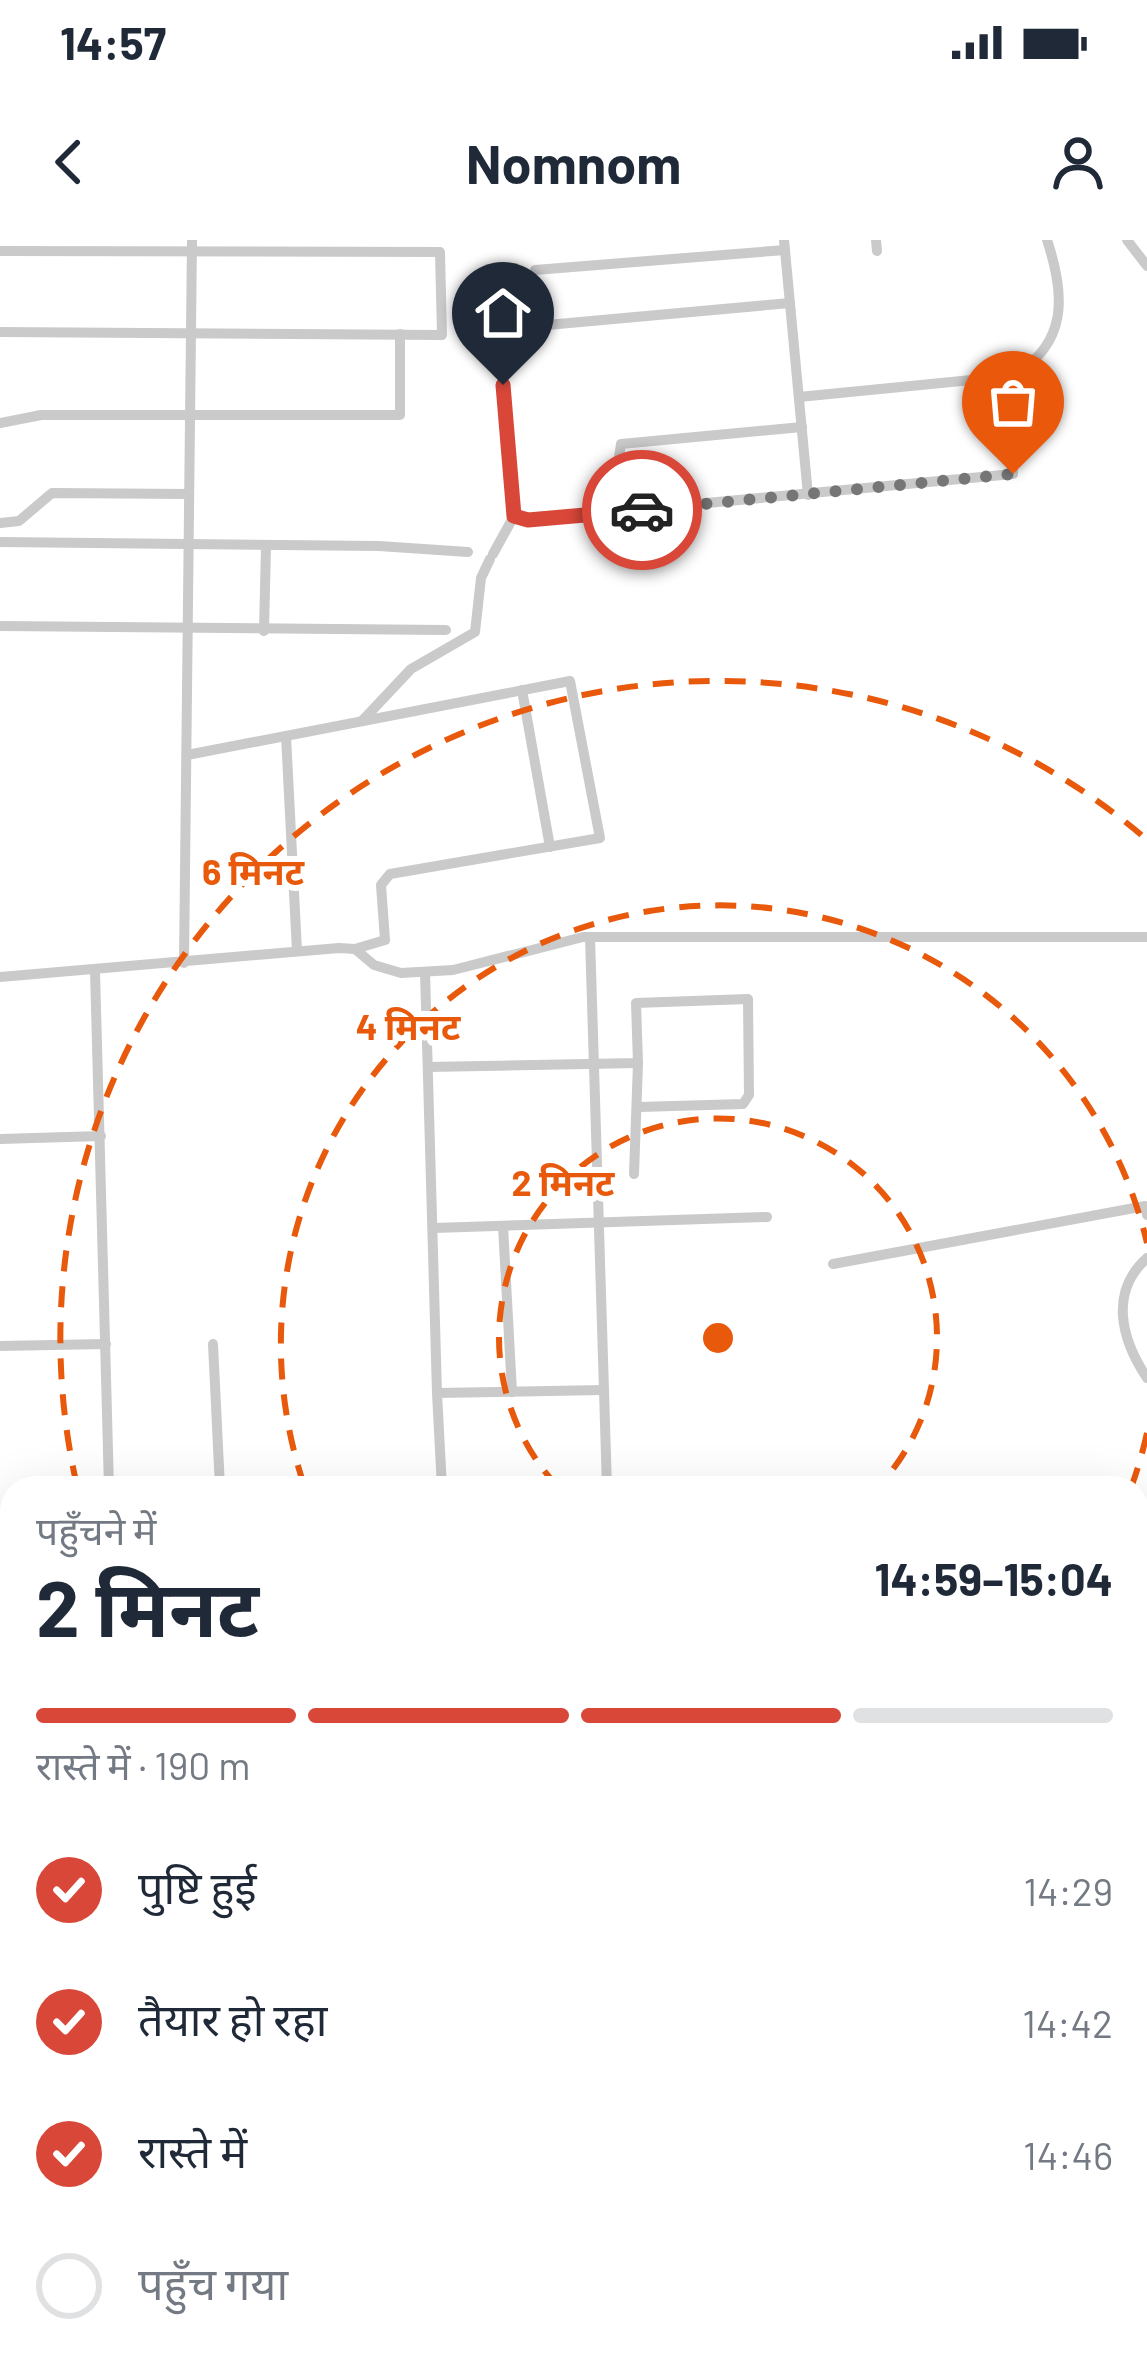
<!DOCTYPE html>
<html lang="hi">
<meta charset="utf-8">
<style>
body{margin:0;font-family:Barlow,"Noto Sans Devanagari",sans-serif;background:#f2f2f3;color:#1f2937;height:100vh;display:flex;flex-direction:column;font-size:45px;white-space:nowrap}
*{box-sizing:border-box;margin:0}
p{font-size:39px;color:#747a83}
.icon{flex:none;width:66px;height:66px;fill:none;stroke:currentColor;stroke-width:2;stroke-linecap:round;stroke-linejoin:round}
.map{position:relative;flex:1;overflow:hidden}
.drawer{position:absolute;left:0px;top:1236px;width:1149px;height:900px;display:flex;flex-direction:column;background:#fff;border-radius:36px 36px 0 0;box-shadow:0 12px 48px #0002}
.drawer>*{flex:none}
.pin{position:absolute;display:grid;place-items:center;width:102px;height:102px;color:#fff;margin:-123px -51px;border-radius:50% 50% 50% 0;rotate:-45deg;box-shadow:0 0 12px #0007}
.pin .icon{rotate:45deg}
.courier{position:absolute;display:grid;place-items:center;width:120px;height:120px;margin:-60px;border:9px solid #d94739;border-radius:50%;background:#fff;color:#222;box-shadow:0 3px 15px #0007}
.summary em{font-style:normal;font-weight:700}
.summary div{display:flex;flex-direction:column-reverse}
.summary{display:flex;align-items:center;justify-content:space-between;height:204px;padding:0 36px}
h1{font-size:78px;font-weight:700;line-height:90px}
.bar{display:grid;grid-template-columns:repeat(4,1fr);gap:18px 12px;align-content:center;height:144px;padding:0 36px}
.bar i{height:15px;border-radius:9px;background:#e0e1e3}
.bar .selected{background:#d94739}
.bar p{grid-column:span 4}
ol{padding:0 36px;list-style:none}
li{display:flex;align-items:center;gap:36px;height:132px}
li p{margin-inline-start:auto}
li .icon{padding:12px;border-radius:50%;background:#d94739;color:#fff;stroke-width:4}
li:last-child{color:#747a83}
li i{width:66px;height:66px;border:6px solid #e0e1e3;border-radius:50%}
.status{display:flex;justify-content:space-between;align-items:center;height:84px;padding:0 60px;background:#fff;direction:ltr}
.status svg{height:33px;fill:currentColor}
header{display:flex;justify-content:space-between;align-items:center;height:156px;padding:0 36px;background:#fff;font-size:54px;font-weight:700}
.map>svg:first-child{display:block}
</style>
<div class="status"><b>14:57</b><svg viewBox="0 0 49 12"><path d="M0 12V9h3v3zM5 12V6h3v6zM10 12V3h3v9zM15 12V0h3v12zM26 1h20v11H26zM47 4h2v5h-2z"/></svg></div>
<header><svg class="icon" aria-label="back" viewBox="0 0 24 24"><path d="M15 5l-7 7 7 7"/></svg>Nomnom<svg class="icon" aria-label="person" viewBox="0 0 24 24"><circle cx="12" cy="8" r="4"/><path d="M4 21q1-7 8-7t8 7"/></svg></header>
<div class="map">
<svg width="1147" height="2136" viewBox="0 0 1147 2136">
<rect width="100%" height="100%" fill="#fff"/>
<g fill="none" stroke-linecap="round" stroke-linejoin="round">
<g stroke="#cacaca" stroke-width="10">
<polyline points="784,0 808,255"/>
<polyline points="876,0 877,11"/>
<polyline points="1127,0 1147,26"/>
<polyline points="0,11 440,12 442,95 0,92"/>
<polyline points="535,30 785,10"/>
<polyline points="790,63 514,88 500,105 514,276 528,280 1013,234 1012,136 799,157"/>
<path d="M 1012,136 C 1069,104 1065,54 1047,0"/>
<polyline points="0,183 41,175 400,175 400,94"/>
<polyline points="611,273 621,204 802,187"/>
<polyline points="0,283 19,281 52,253 189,254"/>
<polyline points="0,302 379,306 468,312"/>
<polyline points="493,314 514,276"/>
<polyline points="0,386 446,390"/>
<polyline points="264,391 266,306"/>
<polyline points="522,450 550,607"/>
<polyline points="362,481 411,429 475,392 481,338 490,319"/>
<polyline points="286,496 297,711"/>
<polyline points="187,515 570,441 600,598 390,634 381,645 385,700 355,709"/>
<polyline points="590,697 607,1248"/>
<polyline points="184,723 192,0"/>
<polyline points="95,731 109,1248"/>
<polyline points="425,732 437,1153"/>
<polyline points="0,737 339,708 355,709 374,725 401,733 453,730 583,697 1147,697"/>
<polyline points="428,827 638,823 636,763 748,759 749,855 743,864 639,867"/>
<polyline points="0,899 101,896"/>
<polyline points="634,934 638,823"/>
<polyline points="503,986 512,1152"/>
<polyline points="434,988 767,977"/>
<path d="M 1147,1018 C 1109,1052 1121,1099 1147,1138"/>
<polyline points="833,1024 1145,966 1147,975"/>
<polyline points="213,1104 220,1248"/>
<polyline points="0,1106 106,1104"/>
<polyline points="442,1248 437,1153 603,1150"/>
<polyline points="0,1335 12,1335"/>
<polyline points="1142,1374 1147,1447"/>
<polyline points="0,1542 12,1542"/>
<polyline points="0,1701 12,1700"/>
<polyline points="1137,1748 1147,1748"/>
<polyline points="1137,1918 1147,1915"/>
<polyline points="0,1920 12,1919"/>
<polyline points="1137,1970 1147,1967"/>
<polyline points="1047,2124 1051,2136"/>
<polyline points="538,2136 538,2124"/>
<polyline points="1067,2136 1099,2124"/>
</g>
</g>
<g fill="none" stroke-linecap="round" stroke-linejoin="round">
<polyline stroke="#767676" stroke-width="12" stroke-dasharray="0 21.6" points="642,270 1013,234"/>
<polyline stroke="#d94739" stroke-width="15" points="503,145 514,276 528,280 642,270"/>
</g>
<g fill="none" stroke="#e8590c" stroke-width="6" stroke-dasharray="21 15">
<path d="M558 1247A219 219 0 1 1 878 1247"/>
<path d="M1147 1193A439 439 0 0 1 1132 1245M304 1245A439 439 0 1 1 1147 1003"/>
<path d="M77 1246A658 658 0 0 1 1145 598"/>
</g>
<circle cx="718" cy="1098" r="18" fill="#e8590c" stroke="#fff" stroke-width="6"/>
<g font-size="36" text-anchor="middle" font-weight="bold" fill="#e8590c" stroke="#fff" stroke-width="12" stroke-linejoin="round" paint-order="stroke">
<text x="253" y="645">6 मिनट</text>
<text x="408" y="800">4 मिनट</text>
<text x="563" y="956">2 मिनट</text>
</g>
</svg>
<div class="pin" style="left:1013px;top:234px;background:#ea580c"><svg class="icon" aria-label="bag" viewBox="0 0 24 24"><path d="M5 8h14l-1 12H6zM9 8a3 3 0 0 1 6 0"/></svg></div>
<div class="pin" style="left:503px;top:145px;background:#1f2937"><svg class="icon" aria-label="home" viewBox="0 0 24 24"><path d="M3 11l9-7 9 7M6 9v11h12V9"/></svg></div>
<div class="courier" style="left:642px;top:270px"><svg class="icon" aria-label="car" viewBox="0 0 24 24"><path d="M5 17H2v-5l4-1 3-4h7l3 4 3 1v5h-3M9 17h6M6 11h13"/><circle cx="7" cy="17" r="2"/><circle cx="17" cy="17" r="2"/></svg></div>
<section class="drawer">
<div class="summary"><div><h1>2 मिनट</h1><p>पहुँचने में</p></div><em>14:59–15:04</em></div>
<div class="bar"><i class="selected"></i><i class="selected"></i><i class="selected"></i><i></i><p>रास्ते में · 190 m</p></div>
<ol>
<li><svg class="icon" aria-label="check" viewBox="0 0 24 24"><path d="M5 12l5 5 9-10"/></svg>पुष्टि हुई<p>14:29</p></li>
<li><svg class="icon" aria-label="check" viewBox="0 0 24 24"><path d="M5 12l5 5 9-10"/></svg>तैयार हो रहा<p>14:42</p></li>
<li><svg class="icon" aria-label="check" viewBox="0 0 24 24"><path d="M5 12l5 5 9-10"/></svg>रास्ते में<p>14:46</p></li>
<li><i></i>पहुँच गया</li>
</ol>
</section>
</div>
